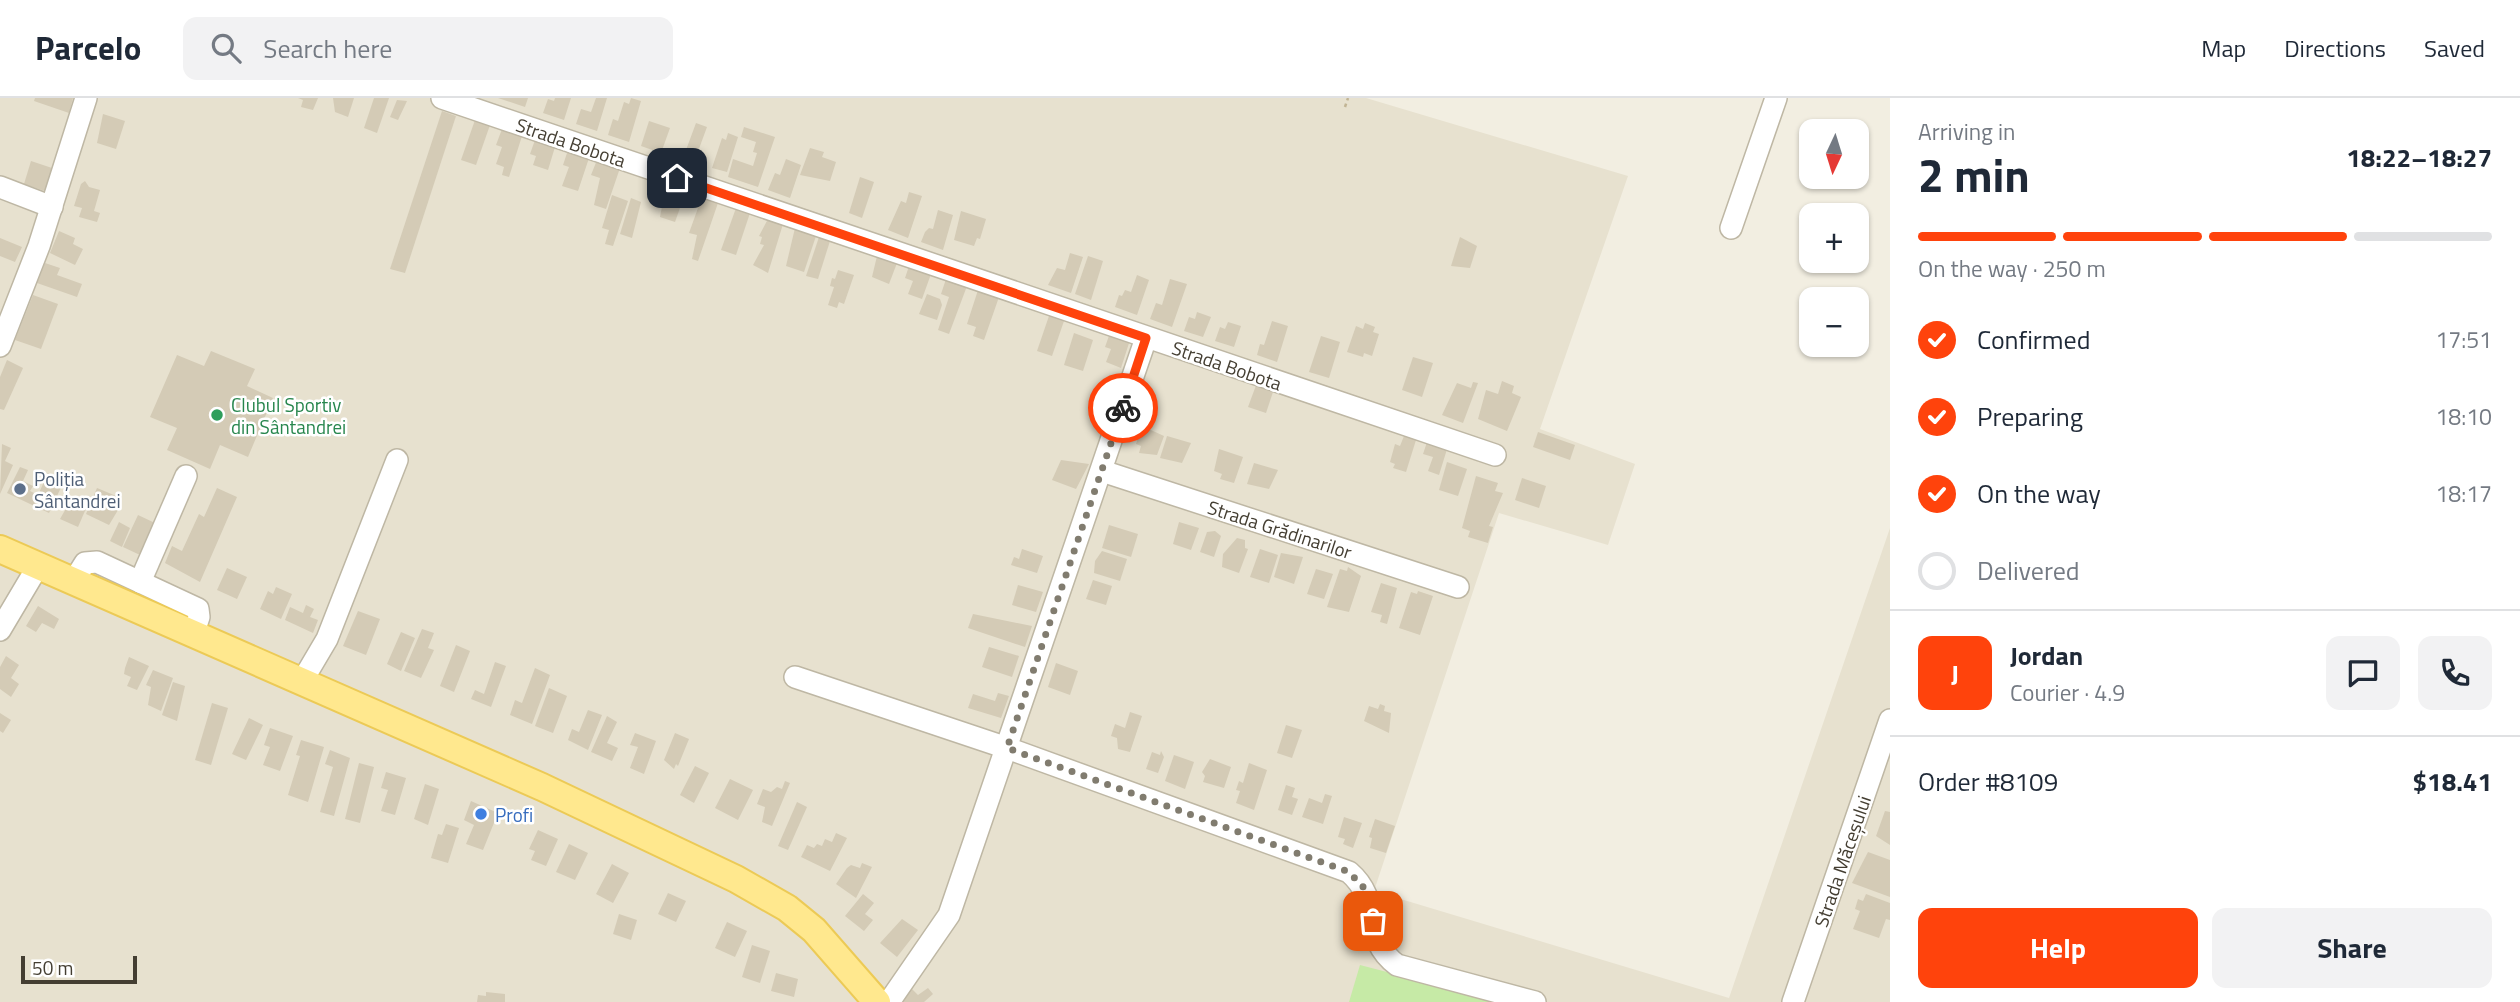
<!DOCTYPE html>
<meta charset="utf-8">
<style>
body{margin:0;font-family:"Titillium Web",sans-serif;background:#f2f2f3;color:#1f2937;height:100vh;display:flex;flex-direction:column;font-size:26px;white-space:nowrap}
*{box-sizing:border-box;margin:0}
p{font-size:23px;color:#747a83}
.icon{flex:none;width:38px;height:38px;fill:none;stroke:currentColor;stroke-width:2;stroke-linecap:round;stroke-linejoin:round}
.map{position:relative;flex:1;overflow:hidden}
.sheet{display:flex;flex-direction:column;background:#fff;width:630px}
.sheet>*{flex:none}
.needle{width:46px;rotate:184deg}
.tools{position:absolute;left:1799px;top:21px;display:grid;gap:14px}
.tools a{display:grid;place-items:center;width:70px;height:70px;border-radius:14px;background:#fff;box-shadow:0 2px 5px #0004;font-size:35px}
.scale{position:absolute;left:21px;bottom:18px;width:116px;box-sizing:border-box;padding-left:7px;border:4px solid #443e32;border-top:0;font-size:19px;line-height:24px;white-space:nowrap;color:#443e32;-webkit-text-stroke:5px #fff;paint-order:stroke}
.pin{position:absolute;display:grid;place-items:center;width:60px;height:60px;color:#fff;margin:-30px;border-radius:14px;box-shadow:0 4px 10px #0006}
.courier{position:absolute;display:grid;place-items:center;width:70px;height:70px;margin:-35px;border:5px solid #ff430c;border-radius:50%;background:#fff;color:#222;box-shadow:0 2px 9px #0007}
.overview em{font-style:normal;font-weight:700}
.overview div{display:flex;flex-direction:column-reverse}
.overview{display:flex;align-items:center;justify-content:space-between;height:119px;padding:0 28px}
h1{font-size:46px;font-weight:700;line-height:52px}
.bar{display:grid;grid-template-columns:repeat(4,1fr);gap:10px 7px;align-content:center;height:84px;padding:0 28px}
.bar i{height:9px;border-radius:5px;background:#e0e1e3}
.bar .on{background:#ff430c}
.bar p{grid-column:span 4}
.line{display:flex;align-items:center;gap:18px;padding:0 28px;border-top:2px solid #e0e1e3}
.line div{flex:1}
.round{display:grid;place-items:center;flex:none;width:74px;height:74px;border-radius:14px;background:#f2f2f3}
ol{padding:0 28px;list-style:none}
li{display:flex;align-items:center;gap:21px;height:77px}
li p{margin-inline-start:auto}
li .icon{padding:7px;border-radius:50%;background:#ff430c;color:#fff;stroke-width:4}
li:last-child{color:#747a83}
li i{width:38px;height:38px;border:4px solid #e0e1e3;border-radius:50%}
.cta{display:flex;gap:14px;margin-top:auto;padding:14px 28px}
.cta a{flex:1;height:80px;border-radius:14px;background:#ff430c;color:#fff;font-size:28px;font-weight:700;line-height:80px;text-align:center}
.cta a+a{background:#f2f2f3;color:#1f2937}
header{display:flex;align-items:center;gap:42px;box-sizing:border-box;height:98px;padding:0 35px;background:#fff;border-bottom:2px solid #e0e1e3}
header strong{font-size:33px}
nav{display:flex;gap:38px;margin-inline-start:auto;font-size:24px}
.search{width:490px;height:63px;background:#f2f2f3;display:flex;align-items:center;gap:18px;box-sizing:border-box;padding:0 24px;border-radius:14px;color:#747a83;font-size:26px}
main{display:flex;flex:1;min-height:0}
.map>svg:first-child{display:block}
</style>
<header>
<strong>Parcelo</strong>
<div class="search"><svg class="icon" aria-label="search" viewBox="0 0 24 24"><circle cx="10" cy="10" r="6"/><path d="M15 15l6 6"/></svg>Search here</div>
<nav><a>Map</a><a>Directions</a><a>Saved</a></nav>
</header>
<main>
<div class="map">
<svg width="1890" height="904" viewBox="0 0 1890 904">
<rect width="100%" height="100%" fill="#f2eee1"/>
<polygon fill="#e7e1cf" points="0,0 1366,0 1628,78 1540,331 1635,366 1608,447 1499,415 1374,793 1729,900 1890,430 1890,904 0,904"/>
<polygon fill="#c6eaa6" points="1360,867 1502,904 1349,904"/>
<g fill="#d4cbb6">
<polygon points="35,0 73,0 69,15 34,3"/>
<polygon points="298,0 318,0 313,12 301,9 303,2"/>
<polygon points="333,0 354,0 348,19 335,14"/>
<polygon points="374,0 389,0 377,35 364,30"/>
<polygon points="498,0 528,0 525,9"/>
<polygon points="555,0 571,0 564,22 543,15 548,1 554,3"/>
<polygon points="596,0 607,0 597,33 576,26 581,11 591,14"/>
<polygon points="631,0 641,3 629,44 608,37 613,21 618,23 624,4 629,6"/>
<polygon points="397,2 407,3 398,22 390,19"/>
<polygon points="442,13 456,18 405,175 390,171"/>
<polygon points="103,16 125,23 116,51 97,45"/>
<polygon points="475,22 490,27 476,67 461,62"/>
<polygon points="649,23 670,30 661,55 641,48"/>
<polygon points="696,25 707,29 693,67 677,61 680,51 686,52"/>
<polygon points="744,29 775,39 758,89 728,79 733,61 753,68 757,55 753,54 756,44 741,39"/>
<polygon points="502,31 522,38 509,79 502,77 504,69 496,66 502,49 496,47"/>
<polygon points="728,35 738,39 727,74 712,70 722,40 726,42"/>
<polygon points="535,42 555,49 548,72 533,67 536,58 530,56"/>
<polygon points="810,50 824,54 822,59 836,64 830,83 800,77"/>
<polygon points="568,52 589,60 578,93 562,88 569,69 563,67"/>
<polygon points="786,61 801,67 790,100 768,92 775,75 780,77"/>
<polygon points="597,62 620,70 606,111 594,107 600,80 591,77"/>
<polygon points="31,63 52,70 45,93 24,86"/>
<polygon points="860,79 874,84 862,120 849,115"/>
<polygon points="85,83 89,89 100,92 94,113 100,115 97,124 79,119 82,110 74,108 81,86"/>
<polygon points="666,87 686,93 675,124 660,119"/>
<polygon points="909,94 922,98 908,140 888,132 901,103 906,105"/>
<polygon points="612,97 628,103 613,148 605,146 609,132 602,130"/>
<polygon points="698,97 718,105 698,163 692,161 697,137 689,135 698,110 694,109"/>
<polygon points="631,100 641,104 632,140 620,136"/>
<polygon points="736,110 750,115 736,157 721,152"/>
<polygon points="938,112 953,117 943,152 921,144 925,134 929,130 933,131"/>
<polygon points="961,113 986,121 980,141 977,140 974,148 954,142"/>
<polygon points="768,121 783,126 768,175 753,167 764,147 760,146 762,139 759,138"/>
<polygon points="795,130 816,138 804,174 786,168"/>
<polygon points="59,133 75,140 73,146 83,151 75,167 50,155"/>
<polygon points="819,139 830,143 818,181 806,178"/>
<polygon points="1460,139 1477,148 1470,170 1451,168"/>
<polygon points="0,140 22,149 15,164 0,158"/>
<polygon points="1070,155 1083,159 1071,195 1048,187 1057,170 1065,172"/>
<polygon points="877,158 897,165 889,186 872,179"/>
<polygon points="1088,158 1103,163 1091,202 1075,196"/>
<polygon points="45,165 60,170 57,177 82,186 77,199 37,185"/>
<polygon points="909,168 931,176 922,201 908,196 913,183 905,180"/>
<polygon points="838,172 854,177 844,206 839,204 837,210 828,207 834,189 830,188 832,180 835,181"/>
<polygon points="1137,177 1149,182 1137,217 1115,209 1119,197 1122,198 1125,192 1131,194"/>
<polygon points="946,181 967,188 949,236 938,232 949,199 941,196"/>
<polygon points="1170,181 1187,186 1172,229 1150,221 1156,205 1162,207"/>
<polygon points="978,192 999,199 984,242 973,238 976,229 967,226"/>
<polygon points="927,196 940,201 942,207 937,222 919,216"/>
<polygon points="33,197 58,206 41,251 15,242"/>
<polygon points="1197,214 1211,219 1203,239 1184,233 1189,219 1195,221"/>
<polygon points="1050,215 1065,220 1052,258 1037,253"/>
<polygon points="1272,223 1288,228 1277,264 1257,257 1260,246 1264,247"/>
<polygon points="1228,224 1241,228 1234,249 1215,243 1220,229 1225,231"/>
<polygon points="1365,225 1375,229 1373,234 1379,236 1372,258 1364,255 1363,259 1347,254 1356,228 1363,231"/>
<polygon points="1074,235 1093,242 1083,273 1064,267"/>
<polygon points="1110,235 1130,242 1121,270 1106,264 1111,251 1105,249"/>
<polygon points="1321,238 1340,244 1329,280 1309,274"/>
<polygon points="211,253 255,271 247,288 273,300 248,359 220,347 210,371 167,352 177,330 150,319 177,257 204,268"/>
<polygon points="1413,259 1433,265 1422,299 1402,292"/>
<polygon points="7,262 23,270 4,312 0,311 0,279"/>
<polygon points="1258,282 1275,288 1266,315 1248,309"/>
<polygon points="1502,283 1514,288 1512,295 1521,299 1507,333 1478,321 1486,292 1498,296"/>
<polygon points="1473,284 1478,285 1463,325 1442,317 1457,285 1471,290"/>
<polygon points="1142,328 1164,338 1157,357 1139,355 1141,348 1136,346"/>
<polygon points="1538,334 1575,347 1570,362 1533,349"/>
<polygon points="1167,338 1191,345 1182,365 1160,360"/>
<polygon points="1404,338 1416,342 1406,374 1393,370 1395,366 1390,364 1395,346 1400,348"/>
<polygon points="1428,341 1448,348 1439,377 1428,373 1433,359 1423,356"/>
<polygon points="2,346 11,350 5,363 13,367 0,396"/>
<polygon points="1219,351 1243,359 1234,385 1220,381 1222,376 1214,373"/>
<polygon points="1061,362 1089,366 1076,391 1052,382"/>
<polygon points="1447,364 1467,371 1458,398 1439,392"/>
<polygon points="1254,365 1278,372 1269,391 1247,386"/>
<polygon points="20,369 28,372 23,383 33,388 30,393 38,397 48,375 64,383 49,415 7,395"/>
<polygon points="1476,378 1498,385 1495,393 1503,395 1489,428 1493,429 1488,445 1468,439 1470,433 1462,430"/>
<polygon points="1522,380 1546,388 1539,410 1515,402"/>
<polygon points="97,390 121,400 118,412 109,427 86,416"/>
<polygon points="217,390 237,399 200,484 165,465 172,448 182,453 199,416 204,419"/>
<polygon points="72,400 88,406 78,429 60,421"/>
<polygon points="138,417 155,425 140,457 123,449"/>
<polygon points="119,424 130,430 122,449 110,443"/>
<polygon points="1179,424 1199,430 1191,452 1173,446"/>
<polygon points="1109,427 1138,436 1131,459 1102,450"/>
<polygon points="1215,433 1221,438 1214,459 1200,454 1207,434"/>
<polygon points="1237,440 1245,442 1245,450 1248,451 1239,475 1222,469 1223,456"/>
<polygon points="1022,451 1043,458 1037,475 1011,467 1014,459 1019,461"/>
<polygon points="1260,451 1278,457 1269,485 1250,479"/>
<polygon points="1102,453 1127,461 1120,483 1094,475 1095,463"/>
<polygon points="1281,455 1303,459 1294,486 1274,479"/>
<polygon points="1348,469 1361,478 1349,514 1327,509 1340,471 1347,473"/>
<polygon points="227,470 247,479 237,501 217,492"/>
<polygon points="1316,471 1333,476 1324,501 1307,496"/>
<polygon points="1093,482 1112,488 1106,507 1086,501"/>
<polygon points="1381,485 1397,490 1387,526 1380,524 1382,517 1371,514"/>
<polygon points="1018,487 1043,494 1036,514 1012,507"/>
<polygon points="276,489 292,496 281,521 260,511 268,493 273,496"/>
<polygon points="1418,493 1433,498 1420,537 1399,530 1411,494 1417,496"/>
<polygon points="306,507 314,511 310,519 318,522 313,535 285,522 290,509 303,515"/>
<polygon points="38,508 59,521 54,531 42,525 36,534 26,528"/>
<polygon points="358,513 380,521 366,557 343,548"/>
<polygon points="973,516 1032,528 1025,549 968,530"/>
<polygon points="422,531 434,535 428,550 434,552 421,580 404,573"/>
<polygon points="401,534 415,540 401,573 387,566"/>
<polygon points="456,547 470,553 454,594 440,588"/>
<polygon points="989,549 1019,558 1012,579 982,569"/>
<polygon points="6,558 19,567 11,580 19,586 11,599 0,591 0,569"/>
<polygon points="129,559 149,568 137,592 127,588 131,579 124,576 125,570"/>
<polygon points="495,564 506,568 491,609 471,601 475,592 484,596"/>
<polygon points="1056,565 1078,573 1070,597 1048,589"/>
<polygon points="535,570 550,577 532,626 510,617 515,602 522,605"/>
<polygon points="153,572 173,580 161,613 148,607 151,589 146,587"/>
<polygon points="173,584 185,588 177,623 162,617"/>
<polygon points="549,590 567,598 553,635 535,628"/>
<polygon points="998,595 1009,598 1001,620 968,610 973,596 995,603"/>
<polygon points="212,605 228,610 211,667 195,662"/>
<polygon points="1380,606 1385,608 1384,613 1391,615 1389,635 1364,623 1369,608 1378,611"/>
<polygon points="588,612 602,617 588,652 568,642 572,631 579,634"/>
<polygon points="1130,614 1142,618 1130,654 1118,651 1117,640 1111,638 1115,626 1125,630"/>
<polygon points="0,615 11,622 3,635 0,633"/>
<polygon points="607,618 617,624 607,645 618,650 612,663 591,654"/>
<polygon points="249,620 263,627 246,662 232,656"/>
<polygon points="1286,627 1302,632 1292,660 1277,655"/>
<polygon points="270,630 293,638 280,673 263,667 270,649 264,647"/>
<polygon points="635,635 656,643 644,676 630,670 638,649 630,647"/>
<polygon points="675,635 689,641 678,668 676,666 674,671 664,662"/>
<polygon points="301,642 324,649 308,704 288,697 300,658 296,657"/>
<polygon points="330,652 350,660 334,718 320,714 333,669 325,666"/>
<polygon points="1161,653 1164,659 1158,675 1146,671 1152,654 1160,657"/>
<polygon points="1174,657 1194,664 1185,691 1165,683"/>
<polygon points="1210,661 1231,669 1224,690 1203,684 1205,678 1202,674"/>
<polygon points="359,665 374,669 360,725 345,721"/>
<polygon points="1249,665 1267,672 1254,712 1236,705 1240,693 1236,692 1239,683 1243,685"/>
<polygon points="695,668 709,675 694,705 680,697"/>
<polygon points="386,674 406,680 395,717 381,713 388,692 381,690"/>
<polygon points="730,681 753,692 738,722 715,710"/>
<polygon points="785,683 790,685 772,728 762,724 765,709 757,706 763,691 771,694 777,689 782,691"/>
<polygon points="425,686 439,691 428,727 414,721"/>
<polygon points="1286,687 1295,690 1292,699 1298,701 1292,717 1278,712"/>
<polygon points="1325,696 1332,698 1323,726 1302,719 1309,700 1322,705"/>
<polygon points="471,703 498,715 483,752 466,746 474,727 464,722"/>
<polygon points="797,704 807,709 788,752 778,748"/>
<polygon points="1885,713 1890,714 1890,747 1876,738"/>
<polygon points="1344,719 1362,725 1353,750 1343,746 1345,741 1338,739"/>
<polygon points="1375,721 1395,728 1386,755 1370,750 1372,740 1369,739"/>
<polygon points="446,726 459,730 448,765 431,760 438,736 442,737"/>
<polygon points="538,732 558,741 546,768 531,762 535,753 529,751"/>
<polygon points="836,735 847,740 830,773 801,759 807,747 814,750 817,746 822,748 825,741 832,744"/>
<polygon points="569,746 588,755 575,782 556,774"/>
<polygon points="1868,754 1890,762 1890,799 1852,785"/>
<polygon points="862,765 872,769 856,800 836,786 847,770 851,767 860,770"/>
<polygon points="612,766 629,775 613,805 596,796"/>
<polygon points="668,795 686,803 676,824 658,816"/>
<polygon points="863,796 874,805 865,816 873,822 864,833 845,818"/>
<polygon points="1866,796 1890,805 1890,822 1886,821 1879,840 1853,831 1860,813 1855,811 1858,801 1863,803"/>
<polygon points="619,816 637,822 631,842 613,836"/>
<polygon points="902,821 918,832 897,859 880,845"/>
<polygon points="727,824 747,833 735,859 715,850"/>
<polygon points="752,847 770,853 760,885 742,879"/>
<polygon points="776,875 798,881 794,899 771,893"/>
<polygon points="911,890 918,897 928,890 933,896 924,904 902,904 899,900"/>
<polygon points="486,894 505,896 505,904 477,904 478,897 486,898"/>
</g>
<g fill="none" stroke-linecap="round" stroke-linejoin="round">
<g stroke="#beb7a4" stroke-width="24">
<g id="minor">
<polyline points="442,0 1495,357"/>
<polyline points="0,89 52,109"/>
<polyline points="1731,130 1776,0"/>
<polyline points="0,248 39,148 86,0"/>
<polyline points="1102,373 1458,489"/>
<polyline points="73,484 85,465 97,464 198,511 199,519 193,537"/>
<polyline points="140,484 186,378"/>
<polyline points="0,532 38,468"/>
<path d="M 795,579 L 1007,650 L 1349,774 C 1384,804 1360,840 1397,867 L 1535,904"/>
<polyline points="301,585 327,541 397,362"/>
<polyline points="889,904 949,817 1146,240"/>
<polyline points="1793,904 1890,622"/>
</g>
</g>
<g stroke="#ecca56" stroke-width="30">
<polyline id="major" points="0,451 542,689 736,781 787,810 814,832 877,904"/>
</g>
<polyline stroke="#c1b494" stroke-width="2.5" stroke-dasharray="3.5 3.5" stroke-linecap="butt" points="1345,9 1348,0"/>
<use href="#minor" stroke="#fff" stroke-width="21"/>
<use href="#major" stroke="#ffe88e" stroke-width="26"/>
</g>
<g fill="none" stroke-linecap="round" stroke-linejoin="round">
<polyline stroke="#817c6f" stroke-width="7" stroke-dasharray="0 12.6" points="1123,310 1007,650 1349,774 1367,793 1373,823"/>
<polyline stroke="#ff430c" stroke-width="9" points="677,80 1146,240 1123,310"/>
</g>
<circle fill="#2e9e5b" stroke="#fff" stroke-width="2.5" cx="217" cy="317" r="7"/>
<circle fill="#5c6f8a" stroke="#fff" stroke-width="2.5" cx="20" cy="391" r="7"/>
<circle fill="#3f7fe0" stroke="#fff" stroke-width="2.5" cx="481" cy="716" r="7"/>
<g text-anchor="middle" dominant-baseline="central" stroke-width="5" stroke-linejoin="round" paint-order="stroke">
<g font-size="19" fill="#443e32" stroke="#fff">
<text transform="translate(571 44) rotate(19)">Strada Bobota</text>
<text transform="translate(1227 267) rotate(19)">Strada Bobota</text>
<text transform="translate(1280 431) rotate(18)">Strada Grădinarilor</text>
<text transform="translate(1842 763) rotate(-71)">Strada Măceșului</text>
</g>
<g font-size="19" fill="#27864d" stroke="#fff" text-anchor="start">
<text x="231" y="306">Clubul Sportiv<tspan x="231" dy="22">din Sântandrei</tspan></text>
</g>
<g font-size="19" fill="#4e5e75" stroke="#fff" text-anchor="start">
<text x="34" y="380">Poliția<tspan x="34" dy="22">Sântandrei</tspan></text>
</g>
<g font-size="19" fill="#366cbe" stroke="#fff" text-anchor="start">
<text x="495" y="716">Profi</text>
</g>
</g>
</svg>
<div class="tools">
<a><svg class="needle" viewBox="-14 -14 28 28"><path d="M0-13l5 13h-10z" fill="#e53935"/><path d="M0 13l5-13h-10z" fill="#747a83"/></svg></a>
<a>+</a>
<a>−</a>
</div>
<div class="scale">50 m</div>
<div class="pin" style="left:1373px;top:823px;background:#ea580c"><svg class="icon" aria-label="bag" viewBox="0 0 24 24"><path d="M5 8h14l-1 12H6zM9 8a3 3 0 0 1 6 0"/></svg></div>
<div class="pin" style="left:677px;top:80px;background:#1f2937"><svg class="icon" aria-label="home" viewBox="0 0 24 24"><path d="M3 11l9-7 9 7M6 9v11h12V9"/></svg></div>
<div class="courier" style="left:1123px;top:310px"><svg class="icon" aria-label="bike" viewBox="0 0 24 24"><circle cx="6" cy="16" r="4"/><circle cx="18" cy="16" r="4"/><path d="M6 16l4-8h5l3 8M10 8l3 8H6M13 5h3"/></svg></div>
</div>
<section class="sheet">
<div class="overview"><div><h1>2 min</h1><p>Arriving in</p></div><em>18:22–18:27</em></div>
<div class="bar"><i class="on"></i><i class="on"></i><i class="on"></i><i></i><p>On the way · 250 m</p></div>
<ol>
<li><svg class="icon" aria-label="check" viewBox="0 0 24 24"><path d="M5 12l5 5 9-10"/></svg>Confirmed<p>17:51</p></li>
<li><svg class="icon" aria-label="check" viewBox="0 0 24 24"><path d="M5 12l5 5 9-10"/></svg>Preparing<p>18:10</p></li>
<li><svg class="icon" aria-label="check" viewBox="0 0 24 24"><path d="M5 12l5 5 9-10"/></svg>On the way<p>18:17</p></li>
<li><i></i>Delivered</li>
</ol>
<div class="line" style="height:126px"><b class="round" style="background:#ff430c;color:#fff">J</b><div><b>Jordan</b><p>Courier · 4.9</p></div><a class="round"><svg class="icon" aria-label="chat" viewBox="0 0 24 24"><path d="M4 5h16v11H9l-5 4z"/></svg></a><a class="round"><svg class="icon" aria-label="phone" viewBox="0 0 24 24"><path d="M5 4h4l2 5-3 2q2 4 5 5l2-3 5 2v4C11 20 4 13 5 4z"/></svg></a></div>
<div class="line" style="height:91px"><div>Order #8109</div><b>$18.41</b></div>
<div class="cta"><a>Help</a><a>Share</a></div>
</section>
</main>
